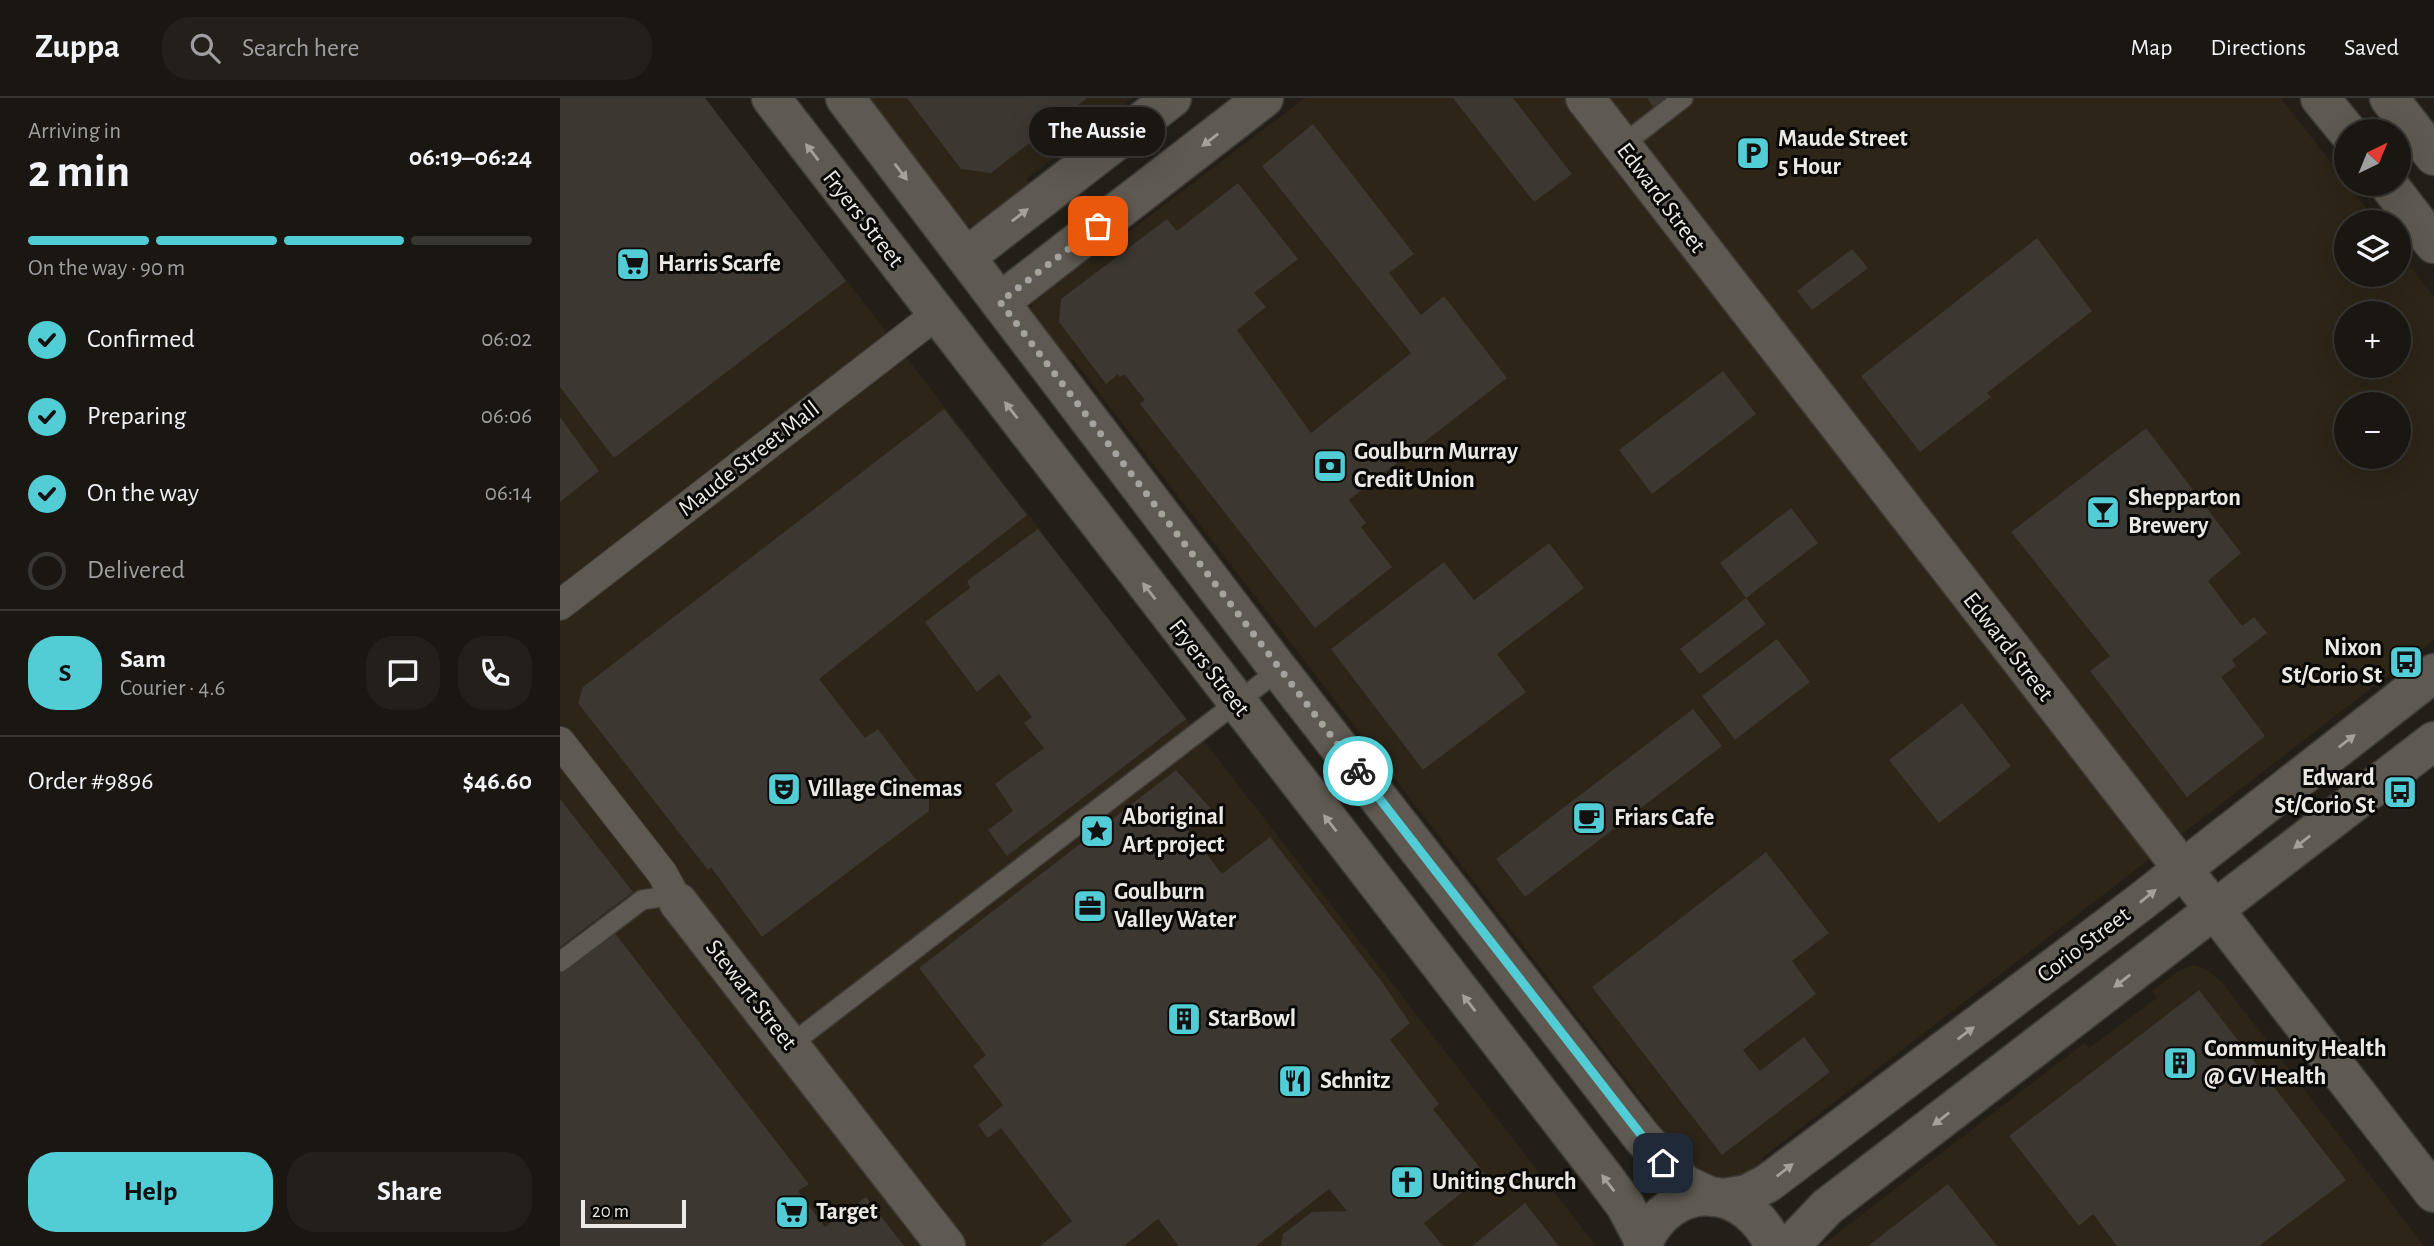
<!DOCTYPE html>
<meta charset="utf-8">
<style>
body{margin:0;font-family:"Alegreya Sans",sans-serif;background:#23201b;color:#f1f3f6;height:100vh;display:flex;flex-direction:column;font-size:26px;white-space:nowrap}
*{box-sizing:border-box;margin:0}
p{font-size:23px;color:#9f9f9f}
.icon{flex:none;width:38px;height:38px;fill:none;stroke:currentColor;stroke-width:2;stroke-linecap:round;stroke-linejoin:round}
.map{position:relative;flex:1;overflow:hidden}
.side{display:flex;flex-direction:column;background:#1a1712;width:560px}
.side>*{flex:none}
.needle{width:46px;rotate:43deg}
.tools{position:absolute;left:1774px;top:21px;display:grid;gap:14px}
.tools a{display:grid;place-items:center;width:77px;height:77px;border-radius:50%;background:#1a1712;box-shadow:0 7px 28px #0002,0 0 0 2px #383632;font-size:35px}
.scale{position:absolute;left:21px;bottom:18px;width:105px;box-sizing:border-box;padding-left:7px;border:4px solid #ece9e4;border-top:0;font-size:19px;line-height:24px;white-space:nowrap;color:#ece9e4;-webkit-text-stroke:5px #0b0907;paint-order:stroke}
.pin{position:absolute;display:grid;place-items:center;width:60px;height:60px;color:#fff;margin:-30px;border-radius:14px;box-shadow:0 4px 10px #0006}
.courier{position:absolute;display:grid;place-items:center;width:70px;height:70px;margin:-35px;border:5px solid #52ccd5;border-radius:50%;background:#fff;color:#222;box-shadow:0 2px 9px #0007}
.bubble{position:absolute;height:49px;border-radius:24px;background:#1a1712;box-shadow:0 7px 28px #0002,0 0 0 2px #383632;font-size:23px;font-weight:700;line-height:49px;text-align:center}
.headline em{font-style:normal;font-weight:700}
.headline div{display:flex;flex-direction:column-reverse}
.headline{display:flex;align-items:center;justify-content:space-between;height:119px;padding:0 28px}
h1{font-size:46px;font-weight:700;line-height:52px}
.bar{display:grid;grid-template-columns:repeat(4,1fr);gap:10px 7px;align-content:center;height:84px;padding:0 28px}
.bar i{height:9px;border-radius:5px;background:#383632}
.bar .on{background:#52ccd5}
.bar p{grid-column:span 4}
.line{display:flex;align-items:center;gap:18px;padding:0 28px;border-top:2px solid #383632}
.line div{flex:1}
.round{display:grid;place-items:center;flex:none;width:74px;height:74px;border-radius:28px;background:#23201b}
ol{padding:0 28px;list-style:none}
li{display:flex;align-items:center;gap:21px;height:77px}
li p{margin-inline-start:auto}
li .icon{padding:7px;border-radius:50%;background:#52ccd5;color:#111;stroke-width:4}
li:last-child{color:#9f9f9f}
li i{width:38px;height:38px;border:4px solid #383632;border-radius:50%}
.primary-button{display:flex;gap:14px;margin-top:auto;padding:14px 28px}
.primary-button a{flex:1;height:80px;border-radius:28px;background:#52ccd5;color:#111;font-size:28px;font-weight:700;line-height:80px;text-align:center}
.primary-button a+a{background:#23201b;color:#f1f3f6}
header{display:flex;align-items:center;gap:42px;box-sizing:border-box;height:98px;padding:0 35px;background:#1a1712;border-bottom:2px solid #383632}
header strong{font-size:33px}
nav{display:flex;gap:38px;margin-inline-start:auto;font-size:24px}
.search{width:490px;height:63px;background:#23201b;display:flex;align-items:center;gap:18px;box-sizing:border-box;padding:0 24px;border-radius:28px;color:#9f9f9f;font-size:26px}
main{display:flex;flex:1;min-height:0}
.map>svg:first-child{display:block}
</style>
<header>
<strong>Zuppa</strong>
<div class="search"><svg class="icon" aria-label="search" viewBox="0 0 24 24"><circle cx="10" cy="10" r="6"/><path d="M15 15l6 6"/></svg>Search here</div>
<nav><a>Map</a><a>Directions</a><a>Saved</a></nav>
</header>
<main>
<section class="side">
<div class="headline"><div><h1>2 min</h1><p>Arriving in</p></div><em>06:19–06:24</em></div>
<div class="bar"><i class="on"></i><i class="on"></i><i class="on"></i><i></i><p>On the way · 90 m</p></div>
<ol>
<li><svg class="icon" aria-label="check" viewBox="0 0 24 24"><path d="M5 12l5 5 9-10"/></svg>Confirmed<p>06:02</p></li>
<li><svg class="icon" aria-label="check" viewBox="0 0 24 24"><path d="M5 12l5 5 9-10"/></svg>Preparing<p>06:06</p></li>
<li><svg class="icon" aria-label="check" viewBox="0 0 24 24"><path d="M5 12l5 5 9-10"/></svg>On the way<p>06:14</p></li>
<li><i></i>Delivered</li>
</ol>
<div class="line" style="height:126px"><b class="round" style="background:#52ccd5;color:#111">S</b><div><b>Sam</b><p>Courier · 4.6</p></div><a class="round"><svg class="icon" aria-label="chat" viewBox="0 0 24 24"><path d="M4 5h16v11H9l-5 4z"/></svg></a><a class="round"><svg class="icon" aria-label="phone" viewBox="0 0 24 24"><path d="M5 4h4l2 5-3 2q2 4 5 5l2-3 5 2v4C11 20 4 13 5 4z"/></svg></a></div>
<div class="line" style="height:91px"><div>Order #9896</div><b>$46.60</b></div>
<div class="primary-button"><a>Help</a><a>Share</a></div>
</section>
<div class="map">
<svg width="1874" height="1148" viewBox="0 0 1874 1148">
<rect width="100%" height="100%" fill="#231f18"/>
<g fill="#2c2518" fill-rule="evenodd">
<polygon points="0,0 145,0 1036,1148 0,1148"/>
<polygon points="308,0 572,0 466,81 473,90 427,126 408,128 399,126"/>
<path d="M 745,0 L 1721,0 L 1817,124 L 1787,124 L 1787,177 L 1839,177 L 1839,154 L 1874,199 L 1874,542 L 1207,1056 L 1203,1059 L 1206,1070 L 1179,1086 L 1137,1079 L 1080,1022 L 1090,1013 L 513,261 L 502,270 L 469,214 L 478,191 L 541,143 L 549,149 ZM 1787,215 L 1839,215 L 1839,268 L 1787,268 ZM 1787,306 L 1839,306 L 1839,359 L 1787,359 Z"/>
<polygon points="1634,867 1646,871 1662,884 1864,1148 1261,1148 1524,945 1529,950 1597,900 1592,893 1619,872"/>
</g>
<g fill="#3c3730">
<polygon points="0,0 145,0 286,183 54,360 0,289"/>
<polygon points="347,0 527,0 431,75 401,71"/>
<polygon points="893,0 953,0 1012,76 974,104"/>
<polygon points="1087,0 1107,0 1094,10"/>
<polygon points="753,26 854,156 829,175 861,217 884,198 947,280 789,402 806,425 801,429 832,469 755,530 580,306 585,302 564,276 560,279 558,276 546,286 499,224 501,201 607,121 617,133 678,85 738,161 694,195 706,209 677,232 751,335 851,255 702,68"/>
<polygon points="1477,140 1532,213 1427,295 1431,299 1360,354 1301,278"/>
<polygon points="1292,151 1308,170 1252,212 1237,193"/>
<polygon points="1163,273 1196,316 1092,396 1059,352"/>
<polygon points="384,311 467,417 259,581 305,640 318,631 369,699 369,713 202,839 151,769 148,772 18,605 23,589"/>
<polygon points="0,319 39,373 0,404"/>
<polygon points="1586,330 1681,455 1648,483 1682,528 1694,519 1707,535 1672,562 1676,568 1661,579 1705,638 1627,699 1530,573 1550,558 1451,434"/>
<polygon points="1231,410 1258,445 1186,500 1160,465"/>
<polygon points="478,431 626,621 447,758 428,732 453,713 435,686 484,650 464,625 472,619 439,576 417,594 365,524 410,490 407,483"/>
<polygon points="989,445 1024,490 937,556 966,594 863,672 771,551 884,464 914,502"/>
<polygon points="1186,500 1206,526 1140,576 1120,551"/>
<polygon points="1217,541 1250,584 1175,642 1142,598"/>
<polygon points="1402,605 1451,668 1379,725 1329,662"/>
<polygon points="1133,611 1162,648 965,799 936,761"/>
<polygon points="616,672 652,712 630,728 628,725 624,727 662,776 710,739 822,884 850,925 830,942 879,1006 873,1011 925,1076 864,1125 883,1148 721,1148 723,1136 752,1114 787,1113 769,1091 696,1148 619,1148 598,1121 564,1148 480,1148 512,1123 441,1030 428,1040 418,1027 443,1007 413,968 426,957 359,870"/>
<polygon points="0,701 73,794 0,849"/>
<polygon points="1206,754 1269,835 1232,863 1256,896 1183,952 1200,973 1244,939 1270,974 1162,1057 1032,889"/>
<polygon points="54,834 249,1086 238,1093 265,1129 306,1099 344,1148 0,1148 0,875"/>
<polygon points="1639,892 1786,1082 1699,1148 1557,1148 1533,1116 1519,1128 1449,1038"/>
<polygon points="1388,1086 1437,1148 1308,1148"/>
<polygon points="965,1105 999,1148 912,1148"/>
</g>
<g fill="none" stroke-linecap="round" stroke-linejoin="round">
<g stroke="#3e3a35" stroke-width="22">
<g id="service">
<polyline points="1061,48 1123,0"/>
<polyline points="0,864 82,802 101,799 118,804"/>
<polyline points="230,947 719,572"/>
</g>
</g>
<g stroke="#3e3a35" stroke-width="32">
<g id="pedestrian">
<polyline points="0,507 377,216"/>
<polyline points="0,644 102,775 118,804"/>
</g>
</g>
<g stroke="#3e3a35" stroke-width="41">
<g id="minor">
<polyline points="1025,0 1874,1095"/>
<polyline points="1760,0 1787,33"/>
<polyline points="1829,0 1874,58"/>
<polyline points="1828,86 1874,146"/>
<polyline points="406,159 612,0"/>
<polyline points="440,204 704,0"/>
<polyline points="118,804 386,1148"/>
<polyline points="1164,1100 1187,1096 1208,1085 1578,806 1874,575"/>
<polyline points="1230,1148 1267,1109 1874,643"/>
</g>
</g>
<g stroke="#3e3a35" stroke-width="41">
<g id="tertiary">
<polyline points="211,0 1038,1071 1065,1107 1084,1143"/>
<polyline points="285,0 719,572 1081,1038 1124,1086 1152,1099"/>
<path d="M 1083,1148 C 1086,1135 1094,1125 1103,1116 C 1144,1080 1195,1103 1214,1148"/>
</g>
</g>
<use href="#service" stroke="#5e5951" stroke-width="19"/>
<use href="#pedestrian" stroke="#5e5951" stroke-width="30"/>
<use href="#minor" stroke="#5e5951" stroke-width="38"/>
<use href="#tertiary" stroke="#5e5951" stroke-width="38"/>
</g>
<defs><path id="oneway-solid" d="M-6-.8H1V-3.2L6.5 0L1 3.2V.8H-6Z" transform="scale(1.75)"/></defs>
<g fill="#a5a19a">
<use href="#oneway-solid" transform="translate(650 42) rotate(142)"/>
<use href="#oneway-solid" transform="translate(252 54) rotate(-128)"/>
<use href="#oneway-solid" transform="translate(341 74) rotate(53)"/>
<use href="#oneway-solid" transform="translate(460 117) rotate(-38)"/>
<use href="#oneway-solid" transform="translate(451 312) rotate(-128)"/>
<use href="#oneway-solid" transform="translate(589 493) rotate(-128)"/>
<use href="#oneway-solid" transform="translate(1787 643) rotate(-38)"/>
<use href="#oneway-solid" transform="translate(770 725) rotate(-128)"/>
<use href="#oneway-solid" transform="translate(1742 744) rotate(142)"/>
<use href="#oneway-solid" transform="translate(1588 798) rotate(-39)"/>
<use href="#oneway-solid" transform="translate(1562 883) rotate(142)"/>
<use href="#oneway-solid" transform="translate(909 905) rotate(-128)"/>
<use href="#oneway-solid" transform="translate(1406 935) rotate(-37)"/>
<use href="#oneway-solid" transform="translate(1381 1021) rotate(142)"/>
<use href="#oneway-solid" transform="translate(1225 1072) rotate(-38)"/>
<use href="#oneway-solid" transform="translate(1048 1085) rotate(-127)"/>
</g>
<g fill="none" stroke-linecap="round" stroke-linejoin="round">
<polyline stroke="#a6a29d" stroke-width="7" stroke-dasharray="0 12.6" points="538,128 440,204 798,673"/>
<polyline stroke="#52ccd5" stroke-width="9" points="798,673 1103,1065"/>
</g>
<defs>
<g id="parking-square" transform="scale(1.75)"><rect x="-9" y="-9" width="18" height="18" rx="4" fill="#52ccd5" stroke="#0b0907"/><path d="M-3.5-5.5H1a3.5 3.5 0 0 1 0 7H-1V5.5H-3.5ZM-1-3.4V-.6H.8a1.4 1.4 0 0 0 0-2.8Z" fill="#111"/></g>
<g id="supermarket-square" transform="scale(1.75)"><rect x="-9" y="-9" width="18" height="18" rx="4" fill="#52ccd5" stroke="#0b0907"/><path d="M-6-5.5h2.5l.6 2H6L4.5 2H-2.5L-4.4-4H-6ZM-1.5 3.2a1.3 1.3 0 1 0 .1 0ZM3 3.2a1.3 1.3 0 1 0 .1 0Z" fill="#111"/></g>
<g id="bank-square" transform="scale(1.75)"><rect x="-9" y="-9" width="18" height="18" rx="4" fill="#52ccd5" stroke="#0b0907"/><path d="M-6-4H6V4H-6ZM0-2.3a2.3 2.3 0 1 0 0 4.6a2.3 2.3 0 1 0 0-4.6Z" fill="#111"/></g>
<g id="bar-square" transform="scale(1.75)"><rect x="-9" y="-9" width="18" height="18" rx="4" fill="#52ccd5" stroke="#0b0907"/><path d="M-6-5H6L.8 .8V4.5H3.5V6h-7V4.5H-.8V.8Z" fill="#111"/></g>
<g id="bus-square" transform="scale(1.75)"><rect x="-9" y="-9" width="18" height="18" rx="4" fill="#52ccd5" stroke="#0b0907"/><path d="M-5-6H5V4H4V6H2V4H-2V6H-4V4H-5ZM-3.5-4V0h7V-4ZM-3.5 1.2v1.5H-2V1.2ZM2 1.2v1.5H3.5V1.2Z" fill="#111"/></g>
<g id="theatre-square" transform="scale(1.75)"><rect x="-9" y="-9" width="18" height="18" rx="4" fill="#52ccd5" stroke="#0b0907"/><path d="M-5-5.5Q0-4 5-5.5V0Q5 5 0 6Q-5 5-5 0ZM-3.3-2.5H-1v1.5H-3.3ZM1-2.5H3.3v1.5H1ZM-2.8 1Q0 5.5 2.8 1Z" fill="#111"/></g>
<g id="cafe-square" transform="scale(1.75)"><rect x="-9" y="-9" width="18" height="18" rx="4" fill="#52ccd5" stroke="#0b0907"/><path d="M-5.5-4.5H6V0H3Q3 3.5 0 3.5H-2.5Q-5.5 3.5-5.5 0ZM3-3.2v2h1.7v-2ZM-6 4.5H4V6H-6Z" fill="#111"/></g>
<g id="sight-square" transform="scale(1.75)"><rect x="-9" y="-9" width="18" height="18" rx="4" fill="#52ccd5" stroke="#0b0907"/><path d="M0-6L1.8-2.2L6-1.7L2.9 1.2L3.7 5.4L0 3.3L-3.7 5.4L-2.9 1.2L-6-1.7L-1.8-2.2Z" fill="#111"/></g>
<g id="office-square" transform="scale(1.75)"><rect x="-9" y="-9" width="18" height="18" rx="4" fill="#52ccd5" stroke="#0b0907"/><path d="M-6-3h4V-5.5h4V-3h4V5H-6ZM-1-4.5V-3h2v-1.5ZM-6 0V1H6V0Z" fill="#111"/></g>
<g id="building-square" transform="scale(1.75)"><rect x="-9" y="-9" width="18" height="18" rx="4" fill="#52ccd5" stroke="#0b0907"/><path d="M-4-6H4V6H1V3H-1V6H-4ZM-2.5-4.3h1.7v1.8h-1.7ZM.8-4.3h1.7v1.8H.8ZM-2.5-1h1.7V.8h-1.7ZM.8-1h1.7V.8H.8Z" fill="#111"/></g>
<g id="restaurant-square" transform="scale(1.75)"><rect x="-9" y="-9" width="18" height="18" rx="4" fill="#52ccd5" stroke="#0b0907"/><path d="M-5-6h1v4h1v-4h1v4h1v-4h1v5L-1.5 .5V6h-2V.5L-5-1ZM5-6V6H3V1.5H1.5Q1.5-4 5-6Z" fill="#111"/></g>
<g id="church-square" transform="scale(1.75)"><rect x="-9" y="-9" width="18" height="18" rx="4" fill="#52ccd5" stroke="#0b0907"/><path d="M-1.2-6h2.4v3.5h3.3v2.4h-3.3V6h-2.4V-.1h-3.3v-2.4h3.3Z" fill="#111"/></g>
</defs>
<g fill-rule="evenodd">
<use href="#parking-square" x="1193" y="55"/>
<use href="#supermarket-square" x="73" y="166"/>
<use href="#bank-square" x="770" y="368"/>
<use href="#bar-square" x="1543" y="414"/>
<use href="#bus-square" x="1846" y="564"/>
<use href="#theatre-square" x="224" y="691"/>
<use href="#bus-square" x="1840" y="694"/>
<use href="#cafe-square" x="1029" y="720"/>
<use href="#sight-square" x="537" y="733"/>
<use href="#office-square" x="530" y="808"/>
<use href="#building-square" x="624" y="921"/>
<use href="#building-square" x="1620" y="965"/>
<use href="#restaurant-square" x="735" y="983"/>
<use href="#church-square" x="847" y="1084"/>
<use href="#supermarket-square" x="232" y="1114"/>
</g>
<g text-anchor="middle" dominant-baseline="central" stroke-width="6" stroke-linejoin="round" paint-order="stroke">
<g font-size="24" font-weight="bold" fill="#ece9e4" stroke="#0b0907" text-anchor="start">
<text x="1218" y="41">Maude Street<tspan x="1218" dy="28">5 Hour</tspan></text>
<text x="98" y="166">Harris Scarfe</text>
<text x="794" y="354">Goulburn Murray<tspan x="794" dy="28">Credit Union</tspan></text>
<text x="1568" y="400">Shepparton<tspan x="1568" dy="28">Brewery</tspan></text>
<text x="1822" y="550" text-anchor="end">Nixon<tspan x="1822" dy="28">St/Corio St</tspan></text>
<text x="1815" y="680" text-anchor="end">Edward<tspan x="1815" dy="28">St/Corio St</tspan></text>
<text x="248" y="691">Village Cinemas</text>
<text x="562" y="719">Aboriginal<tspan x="562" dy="28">Art project</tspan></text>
<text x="1054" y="720">Friars Cafe</text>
<text x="554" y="794">Goulburn<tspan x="554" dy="28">Valley Water</tspan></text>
<text x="648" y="921">StarBowl</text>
<text x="1644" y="951">Community Health<tspan x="1644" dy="28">@ GV Health</tspan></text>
<text x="760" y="983">Schnitz</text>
<text x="872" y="1084">Uniting Church</text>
<text x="256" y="1114">Target</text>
</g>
<g font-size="24" fill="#ece9e4" stroke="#0b0907">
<text transform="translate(1101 100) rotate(53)">Edward Street</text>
<text transform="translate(303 121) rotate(52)">Fryers Street</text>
<text transform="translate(189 361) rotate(-38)">Maude Street Mall</text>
<text transform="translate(1448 549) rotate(52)">Edward Street</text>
<text transform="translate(649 570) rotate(52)">Fryers Street</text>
<text transform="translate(1524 847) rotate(-37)">Corio Street</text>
<text transform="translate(191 897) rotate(52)">Stewart Street</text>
</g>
</g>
</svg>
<div class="tools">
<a><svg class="needle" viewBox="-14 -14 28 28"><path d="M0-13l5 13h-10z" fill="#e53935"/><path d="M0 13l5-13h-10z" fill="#9f9f9f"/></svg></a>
<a><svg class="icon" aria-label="layers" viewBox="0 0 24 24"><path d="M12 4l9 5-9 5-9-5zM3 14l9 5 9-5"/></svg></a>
<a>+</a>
<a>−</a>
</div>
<div class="scale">20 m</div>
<div class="pin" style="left:538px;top:128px;background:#ea580c"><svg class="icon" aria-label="bag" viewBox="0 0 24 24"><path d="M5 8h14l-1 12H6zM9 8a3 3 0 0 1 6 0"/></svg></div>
<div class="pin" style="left:1103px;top:1065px;background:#1f2937"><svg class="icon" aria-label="home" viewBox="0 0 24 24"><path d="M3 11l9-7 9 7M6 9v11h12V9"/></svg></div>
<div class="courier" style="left:798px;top:673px"><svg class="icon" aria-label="bike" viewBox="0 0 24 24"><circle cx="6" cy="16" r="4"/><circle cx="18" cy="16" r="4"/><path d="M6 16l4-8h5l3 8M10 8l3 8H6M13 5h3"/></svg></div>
<div class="bubble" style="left:469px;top:9px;width:136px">The Aussie</div>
</div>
</main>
